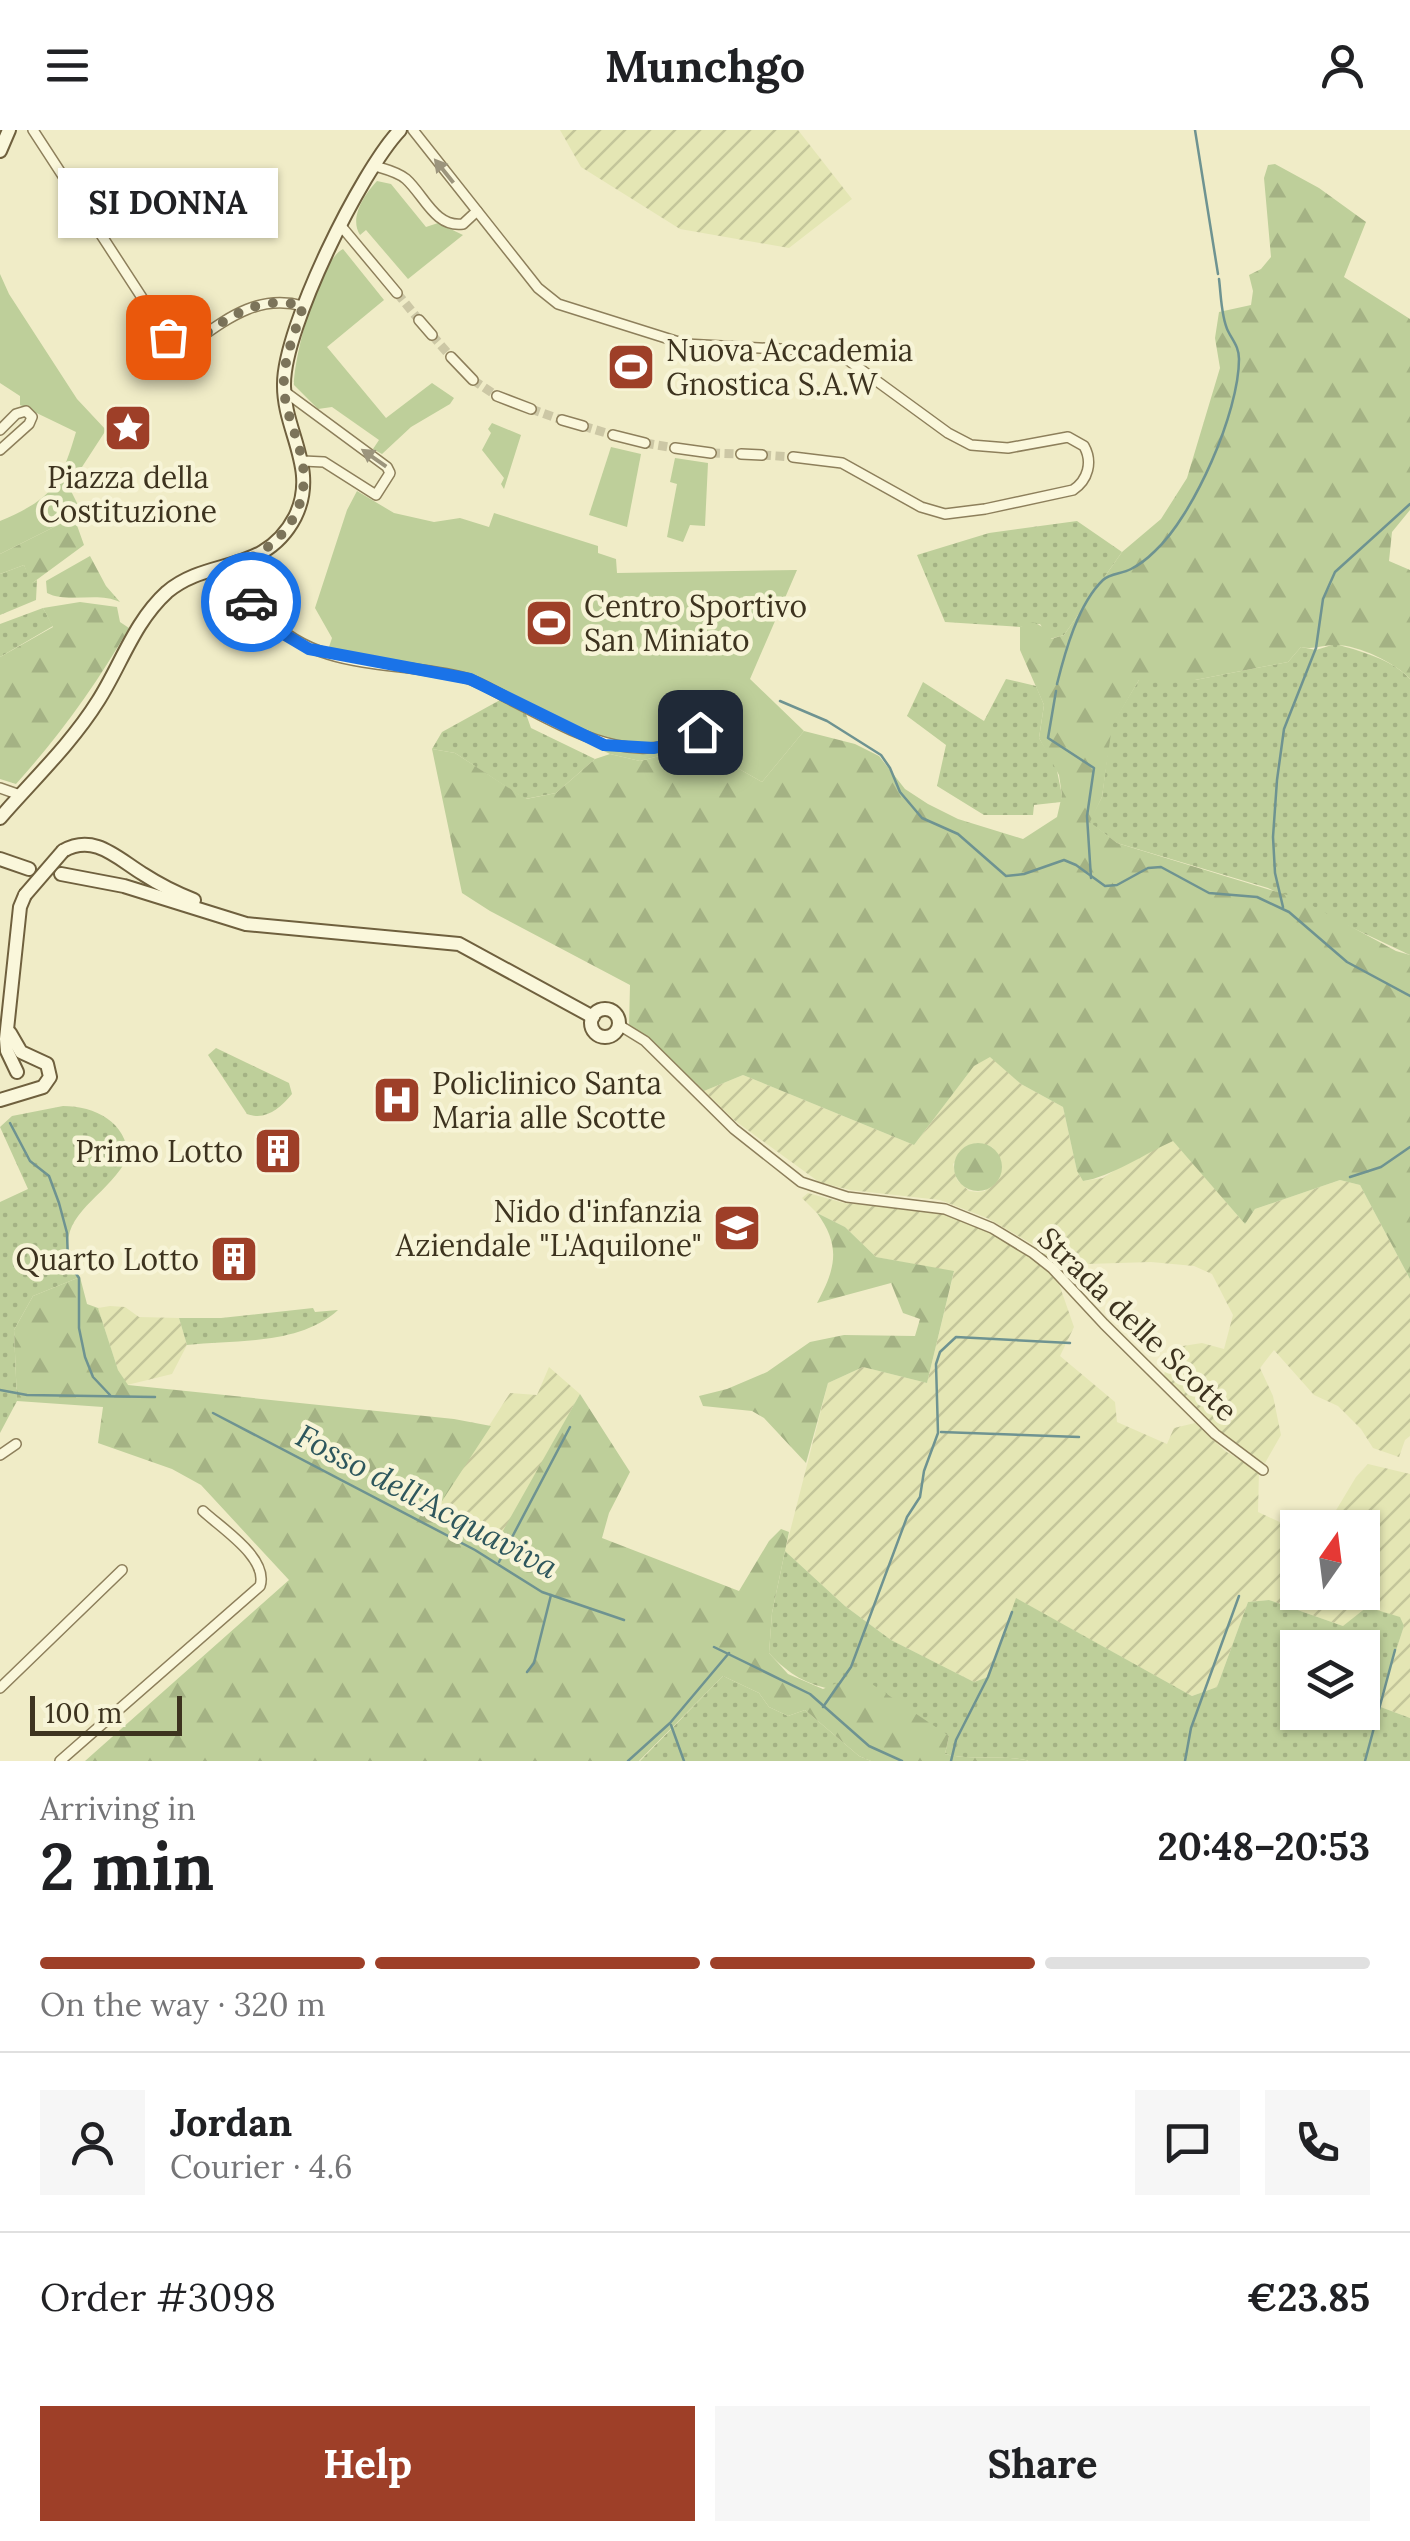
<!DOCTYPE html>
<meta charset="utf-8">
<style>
body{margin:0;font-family:Lora,serif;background:#f6f6f6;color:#202124;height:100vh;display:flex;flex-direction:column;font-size:38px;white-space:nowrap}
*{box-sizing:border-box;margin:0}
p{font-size:32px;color:#757577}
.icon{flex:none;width:55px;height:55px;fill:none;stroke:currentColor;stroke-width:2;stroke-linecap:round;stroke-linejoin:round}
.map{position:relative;height:1631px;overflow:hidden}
.panel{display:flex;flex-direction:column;background:#fff;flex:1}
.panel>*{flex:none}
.needle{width:65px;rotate:14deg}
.fabs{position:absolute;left:1280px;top:1380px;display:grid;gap:20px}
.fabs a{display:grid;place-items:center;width:100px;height:100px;border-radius:0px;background:#fff;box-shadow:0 2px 8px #0004;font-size:50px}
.scale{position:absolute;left:30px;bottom:25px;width:152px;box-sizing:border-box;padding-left:10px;border:5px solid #3d331f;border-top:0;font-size:28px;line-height:35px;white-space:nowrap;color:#3d331f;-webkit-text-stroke:8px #f7f4d7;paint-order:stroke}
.pin{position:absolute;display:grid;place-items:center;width:85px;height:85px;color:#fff;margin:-42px;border-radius:20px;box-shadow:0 5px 15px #0006}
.courier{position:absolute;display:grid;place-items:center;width:100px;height:100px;margin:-50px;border:8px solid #1a73e8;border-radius:50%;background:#fff;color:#222;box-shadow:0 2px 12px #0007}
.bubble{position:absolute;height:70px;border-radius:0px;background:#fff;box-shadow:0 2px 8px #0004;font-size:32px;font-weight:800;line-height:70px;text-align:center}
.summary em{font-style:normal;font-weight:800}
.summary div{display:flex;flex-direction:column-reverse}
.summary{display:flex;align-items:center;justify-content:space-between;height:170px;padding:0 40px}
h1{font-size:65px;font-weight:800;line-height:75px}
.bar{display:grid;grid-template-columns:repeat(4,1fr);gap:15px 10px;align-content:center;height:120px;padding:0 40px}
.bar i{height:12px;border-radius:8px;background:#e0e0e0}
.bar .current{background:#9e3f28}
.bar p{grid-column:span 4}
.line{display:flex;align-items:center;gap:25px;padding:0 40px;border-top:2px solid #e0e0e0}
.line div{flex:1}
.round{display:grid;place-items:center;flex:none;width:105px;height:105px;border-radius:0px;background:#f6f6f6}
.primary-button{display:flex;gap:20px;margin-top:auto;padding:20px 40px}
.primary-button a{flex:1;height:115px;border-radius:0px;background:#9e3f28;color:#fff;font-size:40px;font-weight:800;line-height:115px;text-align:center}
.primary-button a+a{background:#f6f6f6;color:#202124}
header{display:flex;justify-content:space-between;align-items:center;height:130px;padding:0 40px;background:#fff;font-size:45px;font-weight:800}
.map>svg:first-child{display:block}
</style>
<header><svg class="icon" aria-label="menu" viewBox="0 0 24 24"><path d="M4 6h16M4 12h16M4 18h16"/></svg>Munchgo<svg class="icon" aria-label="person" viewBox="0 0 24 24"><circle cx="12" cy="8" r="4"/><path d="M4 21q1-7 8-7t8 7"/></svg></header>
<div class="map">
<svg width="1410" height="1631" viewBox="0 0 1410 1631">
<defs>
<pattern id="farmland-furrows" width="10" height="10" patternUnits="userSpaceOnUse" patternTransform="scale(2.5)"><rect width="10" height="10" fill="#e4e6b4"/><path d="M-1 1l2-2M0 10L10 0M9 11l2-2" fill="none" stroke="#c4c69a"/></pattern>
<pattern id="grass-dots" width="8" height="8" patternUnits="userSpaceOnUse" patternTransform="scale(2.5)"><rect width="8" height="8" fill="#becf9a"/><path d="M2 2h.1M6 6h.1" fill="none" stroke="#a4b284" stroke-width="1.8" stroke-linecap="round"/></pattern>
<pattern id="forest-firs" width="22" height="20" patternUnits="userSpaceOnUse" patternTransform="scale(2.5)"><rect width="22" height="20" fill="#becf9a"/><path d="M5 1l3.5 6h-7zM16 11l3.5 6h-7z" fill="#a4b284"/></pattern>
</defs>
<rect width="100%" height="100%" fill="#f0ecc7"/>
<g fill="url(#farmland-furrows)" fill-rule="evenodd">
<polygon points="560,0 798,0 852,69 789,118 680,99 581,37"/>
<path d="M 990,926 L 1021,954 L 1063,977 L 1077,1041 L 1083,1051 L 1103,1048 L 1127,1032 L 1173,1010 L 1245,1094 L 1255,1079 L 1340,1050 L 1360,1055 L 1410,1149 L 1410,1306 L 1405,1310 L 1399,1327 L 1373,1318 L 1361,1299 L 1338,1276 L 1314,1265 L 1274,1220 L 1260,1238 L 1273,1266 L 1281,1305 L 1265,1333 L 1247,1324 L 1215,1299 L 1164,1246 L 1167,1229 L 1183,1216 L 1202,1213 L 1224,1219 L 1233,1185 L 1212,1144 L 1194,1136 L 1151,1132 L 1087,1134 L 1080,1155 L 1034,1115 L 987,1088 L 940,1070 L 850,1060 L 819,1052 L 734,990 L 704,961 L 743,945 L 914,1015 L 974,936 ZM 976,1013 L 992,1017 L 1001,1030 L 985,1061 L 977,1062 L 969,1061 L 957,1050 L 953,1034 Z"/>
<polygon points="808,1063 844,1073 925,1078 941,1082 985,1099 1028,1124 1049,1141 1058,1151 1074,1197 1060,1226 1115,1272 1117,1292 1167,1314 1174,1298 1195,1293 1225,1321 1259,1341 1258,1382 1297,1400 1298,1462 1362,1462 1362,1398 1326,1397 1356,1347 1368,1334 1410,1344 1410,1588 1378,1576 1404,1496 1343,1496 1269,1470 1248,1472 1217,1557 1192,1566 1017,1469 988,1547 974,1552 891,1510 845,1476 785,1421 828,1253 863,1237 927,1253 954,1142 876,1127 845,1097 817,1083 802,1068"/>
<polygon points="110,1176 125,1177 139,1187 179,1188 187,1215 172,1244 127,1255 118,1240 98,1178"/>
<polygon points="549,1237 580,1264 492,1423 430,1388 510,1263 537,1265"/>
</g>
<g fill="url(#grass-dots)" fill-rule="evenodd">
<polygon points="1077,391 1122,422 1064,505 1050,509 1040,494 1020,497 945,492 917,425 989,403"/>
<polygon points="24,435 32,453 37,450 36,470 0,485 0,444"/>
<polygon points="43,478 53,496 0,527 0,494"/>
<path d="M 1335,514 C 1360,521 1392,529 1410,549 L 1410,825 L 1268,758 L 1117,713 L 1089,692 L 1102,667 L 1111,596 L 1139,550 L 1195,550 L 1288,532 L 1301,517 L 1316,520 Z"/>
<polygon points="1006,549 1036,556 1044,575 1039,608 1056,636 1062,665 1061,672 1034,675 1033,685 984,685 937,656 946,615 907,586 923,552 984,591"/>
<polygon points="500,570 526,584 531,598 595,629 556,663 525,669 455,623 432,619 442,602"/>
<path d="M 216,918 L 289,953 L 292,964 C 280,978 266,991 247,984 L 208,925 Z"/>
<path d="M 63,976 C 95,976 127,992 128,1027 C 105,1073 42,1088 80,1147 L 33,1166 L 14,1200 L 17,1271 L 0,1303 L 0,1072 L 28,1059 L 0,997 L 12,986 Z"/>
<path d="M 313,1178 L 315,1182 L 338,1180 C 300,1215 236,1210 187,1215 L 179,1188 L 221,1188 Z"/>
<path d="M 785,1421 L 845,1476 L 891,1510 L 974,1552 L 988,1547 L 1016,1468 L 1192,1566 L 1217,1557 L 1248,1472 L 1269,1470 L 1343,1496 L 1367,1477 L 1400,1487 L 1404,1496 L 1378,1576 L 1410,1588 L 1410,1631 L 1030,1631 C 1002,1624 972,1631 945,1624 L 949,1606 C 930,1597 912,1579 894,1572 C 842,1555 811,1569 769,1523 L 772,1483 ZM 1298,1518 L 1362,1518 L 1362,1582 L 1298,1582 Z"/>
<polygon points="723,1546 759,1563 769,1577 788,1586 805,1580 859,1626 871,1631 640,1631"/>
</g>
<g fill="url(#forest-firs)">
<path d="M 1275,34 L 1319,58 L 1366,92 L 1344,147 L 1410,189 L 1410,380 L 1392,402 L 1389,431 L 1410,440 L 1410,549 C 1396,533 1357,514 1334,515 C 1322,515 1314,520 1301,517 L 1288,532 L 1195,550 L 1139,550 L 1112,596 L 1102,667 L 1090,692 L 1117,713 L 1300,769 L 1396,821 L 1410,825 L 1410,1149 L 1360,1055 L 1340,1050 L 1255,1079 L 1245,1094 L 1173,1011 C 1146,1023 1111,1047 1083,1051 L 1077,1041 L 1063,977 L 1021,954 L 990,927 L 974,936 L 914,1015 L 743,945 L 704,961 L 649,909 L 629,897 L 630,855 L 490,781 L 462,763 L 432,619 L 455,623 L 526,669 L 556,663 L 595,629 L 610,624 L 640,631 L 699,616 L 762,652 L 804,601 L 855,614 L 879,626 L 905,659 L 928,674 L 958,689 L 1023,709 L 1057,687 L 1062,665 L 1059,645 L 1039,608 L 1044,575 L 1020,520 L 1020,497 L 1033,492 L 1047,499 L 1051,509 L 1064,505 L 1122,422 L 1161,389 L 1187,348 L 1220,238 L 1215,208 L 1219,182 L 1251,175 L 1253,161 L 1249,145 L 1261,139 L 1271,127 L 1264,48 L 1268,35 Z"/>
<polygon points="74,387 84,415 31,454 24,435 0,444 0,424"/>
<path d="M 90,426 L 106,456 L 120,472 C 97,461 69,474 47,463 L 46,451 Z"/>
<path d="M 80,472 L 117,477 L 120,492 L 129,498 C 96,555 60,605 16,654 L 0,649 L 0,527 L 53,497 L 43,478 Z"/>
<circle cx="978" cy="1037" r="24"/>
<path d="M 817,1083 L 845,1097 L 876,1127 L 954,1141 L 927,1253 L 863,1237 L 828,1253 L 806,1333 L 764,1288 L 752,1281 L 703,1276 L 699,1266 L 727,1259 L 767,1242 L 810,1212 L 844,1205 L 915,1206 L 920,1189 L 903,1183 L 891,1153 L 817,1173 C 836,1138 841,1116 817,1083 Z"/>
<path d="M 80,1147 L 87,1174 L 98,1178 L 118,1240 L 128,1255 L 454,1289 L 491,1296 L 431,1388 L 491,1422 L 580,1264 L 630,1342 L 609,1383 L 602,1408 L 739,1461 L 769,1411 L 781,1399 L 789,1402 L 772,1483 L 769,1523 L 788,1544 L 823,1559 L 857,1544 L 949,1606 L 945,1624 C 972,1631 1002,1624 1030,1631 L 871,1631 L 859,1626 L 805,1580 L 788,1586 L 769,1577 L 759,1563 L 723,1546 L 639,1631 L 85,1631 L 289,1450 L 201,1355 L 172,1339 L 98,1313 L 103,1277 L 17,1271 L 14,1200 L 33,1166 Z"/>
</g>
<g fill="#becf9a">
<path d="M 377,51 L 391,54 L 426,97 L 438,93 L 463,105 L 408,149 L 366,100 L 360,105 C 349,88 364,65 377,51 Z"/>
<path d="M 343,119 L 384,170 L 327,217 L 386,288 L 432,253 L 454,268 L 450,274 L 411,297 L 382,324 L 373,319 L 379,310 L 332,277 L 318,279 L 294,255 C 294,227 318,132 343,119 Z"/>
<path d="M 0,144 L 9,164 L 77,269 L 106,300 L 69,357 L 82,383 L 0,424 L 0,391 C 52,369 60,356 76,302 L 20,275 L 20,266 L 0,253 Z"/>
<polygon points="492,293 521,305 504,359 501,354 504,348 482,320 491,303 488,299"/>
<polygon points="611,317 641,324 627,397 589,385"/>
<polygon points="675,328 708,333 705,396 690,395 683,412 667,407 677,354 670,352"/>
<polygon points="357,361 394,383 434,392 460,388 489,397 494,383 598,416 598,423 616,429 617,443 797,440 750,549 804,601 762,652 699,616 640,631 610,624 468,554 325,529 332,508 315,478 347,380"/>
</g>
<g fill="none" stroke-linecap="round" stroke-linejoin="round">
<g stroke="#6e9391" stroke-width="2.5">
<polyline points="1195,0 1218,144"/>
<path d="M 1057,554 C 1065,522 1078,474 1103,450 C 1110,443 1122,444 1131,439 C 1139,435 1148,428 1155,421 C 1194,385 1239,282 1239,229 C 1239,217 1233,211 1228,201 C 1221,187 1221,164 1219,149"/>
<polyline points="1056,561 1048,608 1094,638 1087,686 1091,748"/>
<polyline points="780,571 827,591 881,625 890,638 900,662 922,688 958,704 1006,746 1024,744 1064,730 1076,735 1105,756 1117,755 1148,738 1161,737 1209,763 1257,767 1289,782 1347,832 1410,866"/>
<polyline points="1283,777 1275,743 1273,707 1277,650 1284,599 1316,518 1323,469 1335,442 1410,374"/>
<polyline points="10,993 30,1031 49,1046 59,1073 67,1103 68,1132 79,1148 79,1198 85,1227 93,1247 110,1265"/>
<polyline points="1350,1047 1381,1037 1410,1017"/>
<polyline points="0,1260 27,1265 155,1267"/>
<polyline points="213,1283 475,1420 542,1462 624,1490"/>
<polyline points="941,1302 1079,1307"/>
<polyline points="499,1432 570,1297"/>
<polyline points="714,1517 810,1564 869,1616 902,1631"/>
<polyline points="527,1542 534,1533 551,1465"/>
<polyline points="823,1577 851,1537 907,1387 920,1367 924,1341 938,1303 936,1234 940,1222 956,1207 1070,1213"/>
<polyline points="671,1595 684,1631"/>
<polyline points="628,1631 670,1593 729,1523"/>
<polyline points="951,1631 956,1610 988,1547 1012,1482"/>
<polyline points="1185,1631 1191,1598 1239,1466"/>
<polyline points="1365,1631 1395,1520"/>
</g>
<g stroke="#ccc7a5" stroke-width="9" stroke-dasharray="9 4.5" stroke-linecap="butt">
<polyline points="397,163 419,190"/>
<polyline points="432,205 451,227"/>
<polyline points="473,250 497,266"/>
<polyline points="531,279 562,290"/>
<polyline points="583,296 613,305"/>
<polyline points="645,313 675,318"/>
<polyline points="711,323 741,324"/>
<polyline points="762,325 793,327"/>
</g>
<g stroke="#8d7f5b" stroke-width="12">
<g id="street">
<path d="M 33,0 L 178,223 C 219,196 252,162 303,176"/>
<path d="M 413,0 L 538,158 L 558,174 L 685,214 L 837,222 L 948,303 L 971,315 L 1008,318 L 1068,307 L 1084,316 C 1093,332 1088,350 1073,360 L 985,379 L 945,384 L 921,377 L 842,333 L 793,327"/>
<path d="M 375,36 C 385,39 398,42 406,49 C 424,65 435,98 463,94 L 477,81"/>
<polyline points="341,96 397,163"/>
<polyline points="419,190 432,205"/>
<polyline points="451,227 473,250"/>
<polyline points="284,261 387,337 390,343 376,365 324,332 303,331"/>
<polyline points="497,266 531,279"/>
<polyline points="562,290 583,296"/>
<polyline points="0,300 16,284 26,281 32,287 29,294 0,320"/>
<polyline points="613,305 645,313"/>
<polyline points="675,318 711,323"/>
<polyline points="741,324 762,325"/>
<polyline points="246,431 262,479"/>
<path d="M 231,436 C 239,457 250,470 266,486 C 321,544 395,529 466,548 C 480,552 494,561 507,568 C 569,599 640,646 706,597"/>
<polyline points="0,658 20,665"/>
<polyline points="619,895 645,911 734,999 801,1052 847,1067 945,1079 992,1098 1033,1123 1052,1138 1104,1194 1215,1304 1263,1340"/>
<polyline points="0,1325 16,1314"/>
<polyline points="0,1558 122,1440"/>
<path d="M 60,1631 L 260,1456 C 269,1428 221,1398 203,1381"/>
</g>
</g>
<g stroke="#6f603e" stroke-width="16">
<g id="secondary">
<polyline points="0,21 9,0"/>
<path d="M 0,688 C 33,650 71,614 98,571 C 121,535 134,492 167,462 C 208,427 265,445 295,387 C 319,339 283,301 284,254 C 284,197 361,41 400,0"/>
<path d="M 63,721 C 94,703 117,728 143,744 C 160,755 176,763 194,770"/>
<polyline points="0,729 29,739"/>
<polyline points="61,744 124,756 246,794 459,814 593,887"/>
<circle cx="605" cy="893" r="14"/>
<polyline points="17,942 7,921 6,909 20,777 25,765"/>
<polyline points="0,970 43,957 50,947 47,934 21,922 10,903"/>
</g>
</g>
<use href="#street" stroke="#faf7db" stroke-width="9"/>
<use href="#secondary" stroke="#faf7db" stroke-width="12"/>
<g stroke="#6f603e" stroke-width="16" stroke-linecap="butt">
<polyline id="secondary-bridge" points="25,765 63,721"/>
</g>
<use href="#secondary-bridge" stroke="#faf7db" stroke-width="12"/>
</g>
<defs><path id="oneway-solid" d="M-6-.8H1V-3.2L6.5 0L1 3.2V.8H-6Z" transform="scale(2.5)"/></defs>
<g fill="#9c957d">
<use href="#oneway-solid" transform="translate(444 41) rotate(-129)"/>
<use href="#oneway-solid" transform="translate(374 328) rotate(-145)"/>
</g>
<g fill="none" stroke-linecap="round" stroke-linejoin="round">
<path stroke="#7c745a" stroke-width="10" stroke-dasharray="0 18" d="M 168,207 L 178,222 C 220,196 251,162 303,176 C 296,201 282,231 284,258 C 285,281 296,303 301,325 C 314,379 280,420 231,436 L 238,453 L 251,472"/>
<polyline stroke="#1a73e8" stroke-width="12" points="251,472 282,503 309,519 470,549 604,615 654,618 680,612 700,602"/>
</g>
<defs>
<g id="stadium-square" transform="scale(2.5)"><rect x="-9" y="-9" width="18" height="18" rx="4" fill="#9e3f28" stroke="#f7f4d7"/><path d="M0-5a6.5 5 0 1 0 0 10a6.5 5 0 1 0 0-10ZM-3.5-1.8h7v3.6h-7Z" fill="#fff"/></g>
<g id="sight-square" transform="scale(2.5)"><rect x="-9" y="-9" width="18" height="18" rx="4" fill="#9e3f28" stroke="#f7f4d7"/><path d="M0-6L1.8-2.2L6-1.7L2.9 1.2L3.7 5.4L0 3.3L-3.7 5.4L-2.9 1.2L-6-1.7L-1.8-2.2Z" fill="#fff"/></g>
<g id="hospital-square" transform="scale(2.5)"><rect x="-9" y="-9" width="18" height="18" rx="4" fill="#9e3f28" stroke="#f7f4d7"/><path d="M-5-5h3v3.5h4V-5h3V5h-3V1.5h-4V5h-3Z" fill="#fff"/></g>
<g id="building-square" transform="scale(2.5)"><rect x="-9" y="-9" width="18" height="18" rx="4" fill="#9e3f28" stroke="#f7f4d7"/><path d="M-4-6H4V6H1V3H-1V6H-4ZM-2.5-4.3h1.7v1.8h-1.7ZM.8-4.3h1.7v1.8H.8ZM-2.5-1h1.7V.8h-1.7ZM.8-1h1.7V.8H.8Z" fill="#fff"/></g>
<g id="school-square" transform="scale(2.5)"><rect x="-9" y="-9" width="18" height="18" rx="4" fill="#9e3f28" stroke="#f7f4d7"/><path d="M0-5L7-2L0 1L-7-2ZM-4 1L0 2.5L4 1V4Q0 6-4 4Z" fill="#fff"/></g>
</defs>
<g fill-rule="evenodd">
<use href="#stadium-square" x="631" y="237"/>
<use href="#sight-square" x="128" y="298"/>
<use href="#stadium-square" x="549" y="493"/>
<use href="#hospital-square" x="397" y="970"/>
<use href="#building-square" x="278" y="1021"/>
<use href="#school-square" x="737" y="1098"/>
<use href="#building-square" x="234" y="1129"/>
</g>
<g text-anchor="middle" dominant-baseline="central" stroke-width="9" stroke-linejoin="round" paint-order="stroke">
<g font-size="30" fill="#3d331f" stroke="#f7f4d7" text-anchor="start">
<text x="666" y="220">Nuova Accademia<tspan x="666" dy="34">Gnostica S.A.W</tspan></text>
<text x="128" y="347" text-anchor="middle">Piazza della<tspan x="128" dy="34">Costituzione</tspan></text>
<text x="584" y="476">Centro Sportivo<tspan x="584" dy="34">San Miniato</tspan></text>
<text x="432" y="953">Policlinico Santa<tspan x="432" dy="34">Maria alle Scotte</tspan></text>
<text x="243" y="1021" text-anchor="end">Primo Lotto</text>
<text x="702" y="1081" text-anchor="end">Nido d'infanzia<tspan x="702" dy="34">Aziendale "L'Aquilone"</tspan></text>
<text x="199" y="1129" text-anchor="end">Quarto Lotto</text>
</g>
<g font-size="30" fill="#3d331f" stroke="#f7f4d7">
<text transform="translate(1138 1194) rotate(44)">Strada delle Scotte</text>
</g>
<g font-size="32" font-style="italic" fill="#2e575d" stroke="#f7f4d7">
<text transform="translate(427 1371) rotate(28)">Fosso dell'Acquaviva</text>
</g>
</g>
</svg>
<div class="fabs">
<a><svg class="needle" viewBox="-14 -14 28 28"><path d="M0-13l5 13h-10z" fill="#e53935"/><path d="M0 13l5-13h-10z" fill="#757577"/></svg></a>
<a><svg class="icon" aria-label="layers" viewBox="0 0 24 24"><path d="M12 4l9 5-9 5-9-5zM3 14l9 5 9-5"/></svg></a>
</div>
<div class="scale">100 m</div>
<div class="pin" style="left:168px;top:207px;background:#ea580c"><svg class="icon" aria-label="bag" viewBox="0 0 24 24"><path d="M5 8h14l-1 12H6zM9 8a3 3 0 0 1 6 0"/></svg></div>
<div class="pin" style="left:700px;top:602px;background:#1f2937"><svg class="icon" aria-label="home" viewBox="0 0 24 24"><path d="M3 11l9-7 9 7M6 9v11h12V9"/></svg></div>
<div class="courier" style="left:251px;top:472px"><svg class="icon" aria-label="car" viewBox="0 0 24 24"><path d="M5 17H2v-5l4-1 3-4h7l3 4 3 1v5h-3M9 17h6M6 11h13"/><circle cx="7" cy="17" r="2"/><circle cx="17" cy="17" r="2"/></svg></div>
<div class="bubble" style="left:58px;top:38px;width:220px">SI DONNA</div>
</div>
<section class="panel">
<div class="summary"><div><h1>2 min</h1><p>Arriving in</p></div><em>20:48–20:53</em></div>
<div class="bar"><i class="current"></i><i class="current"></i><i class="current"></i><i></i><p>On the way · 320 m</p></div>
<div class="line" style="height:180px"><a class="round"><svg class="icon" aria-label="person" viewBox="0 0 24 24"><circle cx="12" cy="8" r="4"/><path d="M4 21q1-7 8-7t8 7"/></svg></a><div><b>Jordan</b><p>Courier · 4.6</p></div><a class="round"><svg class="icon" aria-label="chat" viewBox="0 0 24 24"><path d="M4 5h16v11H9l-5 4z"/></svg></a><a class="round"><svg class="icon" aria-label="phone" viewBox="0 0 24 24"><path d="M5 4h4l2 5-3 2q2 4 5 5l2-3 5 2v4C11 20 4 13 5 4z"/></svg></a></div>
<div class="line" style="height:130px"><div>Order #3098</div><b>€23.85</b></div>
<div class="primary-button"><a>Help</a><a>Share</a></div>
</section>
